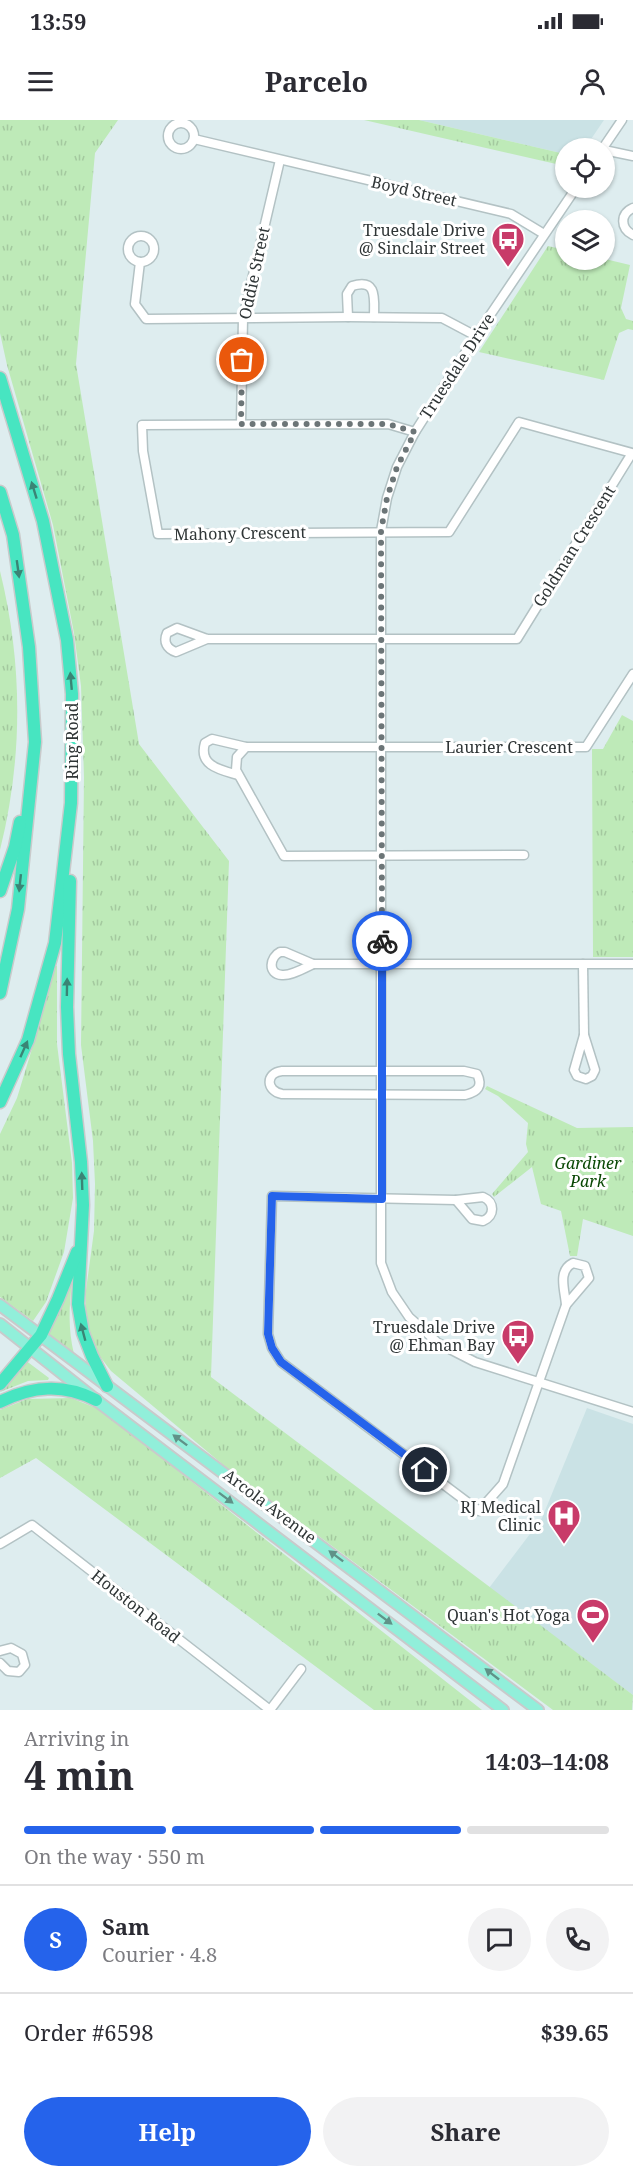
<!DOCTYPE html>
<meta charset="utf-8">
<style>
body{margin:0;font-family:"Noto Serif",serif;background:#f2f2f3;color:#2b2b33;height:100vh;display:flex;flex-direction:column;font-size:22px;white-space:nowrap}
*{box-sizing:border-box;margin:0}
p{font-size:20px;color:#7c7c81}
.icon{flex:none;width:33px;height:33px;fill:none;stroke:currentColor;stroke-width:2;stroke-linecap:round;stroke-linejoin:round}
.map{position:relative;height:1590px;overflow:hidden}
.sheet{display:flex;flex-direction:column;background:#fff;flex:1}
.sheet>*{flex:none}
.tools{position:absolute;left:555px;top:18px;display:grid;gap:12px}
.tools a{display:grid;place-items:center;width:60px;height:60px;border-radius:50%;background:#fff;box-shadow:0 2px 4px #0004;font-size:30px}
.pin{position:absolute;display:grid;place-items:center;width:51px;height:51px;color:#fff;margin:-26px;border:3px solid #fff;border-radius:50%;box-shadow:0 2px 6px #0007}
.courier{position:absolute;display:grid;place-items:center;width:60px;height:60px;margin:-30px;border:4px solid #2563eb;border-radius:50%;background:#fff;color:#222;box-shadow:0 2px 8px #0007}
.overview em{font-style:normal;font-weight:700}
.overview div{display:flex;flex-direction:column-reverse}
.overview{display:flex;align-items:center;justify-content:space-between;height:102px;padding:0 24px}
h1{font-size:39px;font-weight:700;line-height:45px}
.bar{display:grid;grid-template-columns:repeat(4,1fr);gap:9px 6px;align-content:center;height:72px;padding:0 24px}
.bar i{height:8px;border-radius:4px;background:#e1e1e2}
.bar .current{background:#2563eb}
.bar p{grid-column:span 4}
.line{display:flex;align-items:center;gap:15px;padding:0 24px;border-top:2px solid #e1e1e2}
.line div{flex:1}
.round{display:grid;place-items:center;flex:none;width:63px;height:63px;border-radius:32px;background:#f2f2f3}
.action{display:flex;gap:12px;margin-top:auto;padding:12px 24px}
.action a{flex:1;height:69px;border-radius:36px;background:#2563eb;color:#fff;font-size:24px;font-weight:700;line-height:69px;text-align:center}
.action a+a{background:#f2f2f3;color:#2b2b33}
.status{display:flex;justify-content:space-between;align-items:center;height:42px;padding:0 30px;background:#fff;direction:ltr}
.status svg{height:16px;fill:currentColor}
header{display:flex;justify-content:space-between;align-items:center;height:78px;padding:0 24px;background:#fff;font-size:27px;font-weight:700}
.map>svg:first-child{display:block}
</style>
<div class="status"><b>13:59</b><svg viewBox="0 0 49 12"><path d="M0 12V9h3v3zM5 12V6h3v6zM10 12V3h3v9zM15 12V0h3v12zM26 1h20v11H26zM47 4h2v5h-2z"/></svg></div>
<header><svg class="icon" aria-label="menu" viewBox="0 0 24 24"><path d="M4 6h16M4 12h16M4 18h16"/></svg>Parcelo<svg class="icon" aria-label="person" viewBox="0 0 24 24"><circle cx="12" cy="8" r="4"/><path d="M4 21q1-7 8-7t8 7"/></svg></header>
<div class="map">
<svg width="633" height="1590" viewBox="0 0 633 1590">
<defs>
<pattern id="grass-tufts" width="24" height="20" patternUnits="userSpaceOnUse" patternTransform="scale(1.5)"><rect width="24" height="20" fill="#beeab8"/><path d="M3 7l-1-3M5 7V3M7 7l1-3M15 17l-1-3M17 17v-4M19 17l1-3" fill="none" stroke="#a4c99f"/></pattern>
</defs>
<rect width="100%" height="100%" fill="#deedef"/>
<g fill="#cae2e5">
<polygon points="419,0 604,0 585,28 566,28 565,34"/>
<polygon points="587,1288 633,1304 633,1575 489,1468 542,1398"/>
</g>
<g fill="url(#grass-tufts)">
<polygon points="0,0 118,0 95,33 76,244 139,624 229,741 211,1257 633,1575 632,1590 553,1590 227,1348 111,1251 95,1230 85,1201 86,1170 94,1111 95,1064 93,1021 81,925 84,657 81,566 74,513 53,405 7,245 0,213"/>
<polygon points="364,0 419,0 565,34 565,46"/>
<polygon points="548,126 565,130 566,140 605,139 630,145 621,188 626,199 633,201 633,210 628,209 619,213 604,260 479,232"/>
<path d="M 0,451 C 23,544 23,638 0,730 Z"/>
<polygon points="622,595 633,601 633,837 593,837 592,629 603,629"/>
<polygon points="54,845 57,846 57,924 72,1043 73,1078 64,1132 46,1182 33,1201 0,1177 0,1014 17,978 38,909"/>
<polygon points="487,966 577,1008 633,1007 633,1116 583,1099 577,1136 570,1136 561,1091 541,1084 532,1047 494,1077 492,1074 528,1032 526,1024 528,1003 498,976 485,969"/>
<path d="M 72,1162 C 69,1187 68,1209 74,1234 L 45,1211 Z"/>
<polygon points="25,1240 49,1258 48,1260 28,1261 0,1272"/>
<polygon points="71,1278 101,1290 482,1590 374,1590 36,1338 0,1358 0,1290 27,1279"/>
</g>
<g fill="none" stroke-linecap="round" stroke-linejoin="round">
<g stroke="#b3c2c4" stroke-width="11">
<g id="minor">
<circle cx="181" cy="16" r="13"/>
<polyline points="194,19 511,94 544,114"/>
<polyline points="603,28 622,0"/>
<polyline points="604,30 633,36"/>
<polyline points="576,68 476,216 415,312 397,347 387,378 381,411 381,1143 392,1172 409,1197 438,1223 475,1242 633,1292"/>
<path d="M 633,88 C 620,94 620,108 633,115"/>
<circle cx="141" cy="129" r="13"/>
<polyline points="140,142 135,184 146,199 348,197 442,198 476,216"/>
<path d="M 348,197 L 347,174 L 352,166 C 378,158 374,179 374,197"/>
<polyline points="241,304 243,198 280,40"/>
<path d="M 207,519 L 176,532 C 167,529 163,522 167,513 L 177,508 L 207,519 L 517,519 L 632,333 L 519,302 L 449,412 L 158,414 L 143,331 L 142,305 L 388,304 L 415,312"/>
<path d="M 238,655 C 221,650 198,646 205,623 L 212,619 L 246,627"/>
<polyline points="524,735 284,736 236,650 237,637 246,627 586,627 633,554"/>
<path d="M 280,832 L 285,832 L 313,844 C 305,848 291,856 282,855 C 267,854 270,837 280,832 Z"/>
<polyline points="313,844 633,844"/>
<polyline points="583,844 584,915"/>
<polygon points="584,915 595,950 592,956 586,959 577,956 574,950"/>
<path d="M 282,951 L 464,951 L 477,954 C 483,966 478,972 465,975 L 282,974 C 266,971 265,953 282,951 Z"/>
<path d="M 483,1077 C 495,1082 495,1096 483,1101 L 472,1099 L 456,1080 Z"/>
<polyline points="456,1080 272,1076 268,1214 272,1228 281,1242 479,1391 503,1364 566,1185"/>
<path d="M 573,1143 L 585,1146 L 589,1158 L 566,1185 C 565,1170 557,1151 573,1143 Z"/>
<polyline points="0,1424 32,1405 270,1590"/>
<polyline points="0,1531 11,1528 22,1534 25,1545 19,1552 8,1551 0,1543"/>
<polyline points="270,1590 301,1549"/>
</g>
</g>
<g stroke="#c9cacb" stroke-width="14">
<g id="major">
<polyline points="0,1185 538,1590"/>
<polyline points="0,1204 96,1280 503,1590"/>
</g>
</g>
<g stroke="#c9cacb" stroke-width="15">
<g id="highway">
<polyline points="0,258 43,401 67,520 72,574 71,683 55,823 28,920 0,982"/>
<polyline points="0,372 13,415 29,527 35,622 18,789 0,873"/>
<polyline points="70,761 67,887 69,934 81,1042 83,1085 78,1184 83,1213 92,1236 107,1266"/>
<polyline points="0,771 15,727 20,702"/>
<polyline points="0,1264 41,1215 58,1179 77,1132"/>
<path d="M 0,1282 C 32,1266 63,1263 96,1280"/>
</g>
</g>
<use href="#minor" stroke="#fff" stroke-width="8"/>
<use href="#major" stroke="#91efda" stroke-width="10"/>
<use href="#highway" stroke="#47e5c1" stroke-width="12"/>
</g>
<defs><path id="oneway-solid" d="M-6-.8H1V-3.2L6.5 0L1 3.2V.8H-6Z" transform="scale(1.5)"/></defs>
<g fill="#3a8475">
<use href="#oneway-solid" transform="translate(34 370) rotate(-107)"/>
<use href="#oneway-solid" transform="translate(18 449) rotate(82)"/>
<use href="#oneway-solid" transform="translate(71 561) rotate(-95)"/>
<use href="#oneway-solid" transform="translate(20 763) rotate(96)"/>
<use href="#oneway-solid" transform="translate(67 867) rotate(-89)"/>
<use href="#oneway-solid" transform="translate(24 929) rotate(-66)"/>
<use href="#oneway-solid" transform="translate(82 1061) rotate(-92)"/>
<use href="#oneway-solid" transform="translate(83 1212) rotate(-105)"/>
</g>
<g fill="#609288">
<use href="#oneway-solid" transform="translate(180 1320) rotate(-143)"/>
<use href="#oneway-solid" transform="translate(226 1378) rotate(37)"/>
<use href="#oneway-solid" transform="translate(336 1436) rotate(-143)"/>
<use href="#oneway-solid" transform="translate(385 1499) rotate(37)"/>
<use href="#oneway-solid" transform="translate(492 1554) rotate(-142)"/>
</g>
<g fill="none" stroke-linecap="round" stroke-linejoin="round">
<polyline stroke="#6c7577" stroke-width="6" stroke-dasharray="0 10.8" points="242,240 241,304 388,304 415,312 397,347 387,378 381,411 382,821"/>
<polyline stroke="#2563eb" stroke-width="8" points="382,821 382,1079 272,1076 268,1214 272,1228 281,1242 425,1350"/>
</g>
<defs>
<g id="bus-pin" transform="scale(1.725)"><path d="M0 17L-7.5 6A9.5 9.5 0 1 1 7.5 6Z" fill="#c83b69" stroke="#fff"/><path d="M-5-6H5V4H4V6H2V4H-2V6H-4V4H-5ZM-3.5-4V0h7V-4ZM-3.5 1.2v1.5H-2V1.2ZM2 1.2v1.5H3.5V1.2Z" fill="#fff"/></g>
<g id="hospital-pin" transform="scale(1.725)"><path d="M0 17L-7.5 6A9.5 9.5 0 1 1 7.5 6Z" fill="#c83b69" stroke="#fff"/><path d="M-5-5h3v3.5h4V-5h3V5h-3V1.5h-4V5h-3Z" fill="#fff"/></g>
<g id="stadium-pin" transform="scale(1.725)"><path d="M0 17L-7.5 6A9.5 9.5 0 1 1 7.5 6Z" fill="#c83b69" stroke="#fff"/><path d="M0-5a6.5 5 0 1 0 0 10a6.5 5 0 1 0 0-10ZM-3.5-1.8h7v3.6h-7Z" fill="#fff"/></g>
</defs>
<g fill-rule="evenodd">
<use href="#bus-pin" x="508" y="119"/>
<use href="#bus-pin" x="518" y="1216"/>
<use href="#hospital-pin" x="564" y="1396"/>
<use href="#stadium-pin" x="593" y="1495"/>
</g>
<g text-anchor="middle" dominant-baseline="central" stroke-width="6" stroke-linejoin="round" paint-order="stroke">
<g font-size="16" fill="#2f3536" stroke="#fff">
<text transform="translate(414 71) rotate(13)">Boyd Street</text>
<text transform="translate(254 153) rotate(-78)">Oddie Street</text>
<text transform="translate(457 246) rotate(-57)">Truesdale Drive</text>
<text transform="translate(240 413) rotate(-1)">Mahony Crescent</text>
<text transform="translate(574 426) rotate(-58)">Goldman Crescent</text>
<text transform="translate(72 621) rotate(-90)">Ring Road</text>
<text x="509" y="627">Laurier Crescent</text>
<text transform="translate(270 1386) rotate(37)">Arcola Avenue</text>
<text transform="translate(136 1486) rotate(38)">Houston Road</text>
</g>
<g font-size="16" fill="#2f3536" stroke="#fff" text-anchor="end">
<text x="485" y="110">Truesdale Drive<tspan x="485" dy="18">@ Sinclair Street</tspan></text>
<text x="495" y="1207">Truesdale Drive<tspan x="495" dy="18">@ Ehman Bay</tspan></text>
<text x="541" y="1387">RJ Medical<tspan x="541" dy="18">Clinic</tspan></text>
<text x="570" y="1495">Quan's Hot Yoga</text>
</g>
<g font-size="16" font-style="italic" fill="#094804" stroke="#fff">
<text x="588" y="1043">Gardiner<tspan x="588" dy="18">Park</tspan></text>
</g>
</g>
</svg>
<div class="tools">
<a><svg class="icon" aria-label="locate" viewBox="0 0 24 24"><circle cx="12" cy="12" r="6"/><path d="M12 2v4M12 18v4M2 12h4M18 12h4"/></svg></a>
<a><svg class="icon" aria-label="layers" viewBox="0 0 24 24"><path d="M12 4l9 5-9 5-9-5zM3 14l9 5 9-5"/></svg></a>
</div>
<div class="pin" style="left:242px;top:240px;background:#ea580c"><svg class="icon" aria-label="bag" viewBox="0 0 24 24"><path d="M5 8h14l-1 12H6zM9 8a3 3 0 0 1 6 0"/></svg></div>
<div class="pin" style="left:425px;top:1350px;background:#1f2937"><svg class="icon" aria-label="home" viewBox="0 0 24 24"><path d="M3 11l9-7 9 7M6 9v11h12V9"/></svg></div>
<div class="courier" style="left:382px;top:821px"><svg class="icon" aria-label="bike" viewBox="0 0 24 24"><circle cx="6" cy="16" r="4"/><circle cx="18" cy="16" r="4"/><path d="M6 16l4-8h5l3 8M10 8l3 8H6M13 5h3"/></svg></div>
</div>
<section class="sheet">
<div class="overview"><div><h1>4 min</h1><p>Arriving in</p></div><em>14:03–14:08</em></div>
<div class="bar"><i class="current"></i><i class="current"></i><i class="current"></i><i></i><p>On the way · 550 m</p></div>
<div class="line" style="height:108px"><b class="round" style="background:#2563eb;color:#fff">S</b><div><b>Sam</b><p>Courier · 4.8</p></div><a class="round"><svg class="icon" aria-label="chat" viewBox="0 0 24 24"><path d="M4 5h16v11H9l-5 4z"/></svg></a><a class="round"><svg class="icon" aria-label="phone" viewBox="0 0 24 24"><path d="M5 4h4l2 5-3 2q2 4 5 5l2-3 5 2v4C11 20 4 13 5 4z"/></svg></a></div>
<div class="line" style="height:78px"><div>Order #6598</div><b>$39.65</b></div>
<div class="action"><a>Help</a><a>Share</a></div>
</section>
